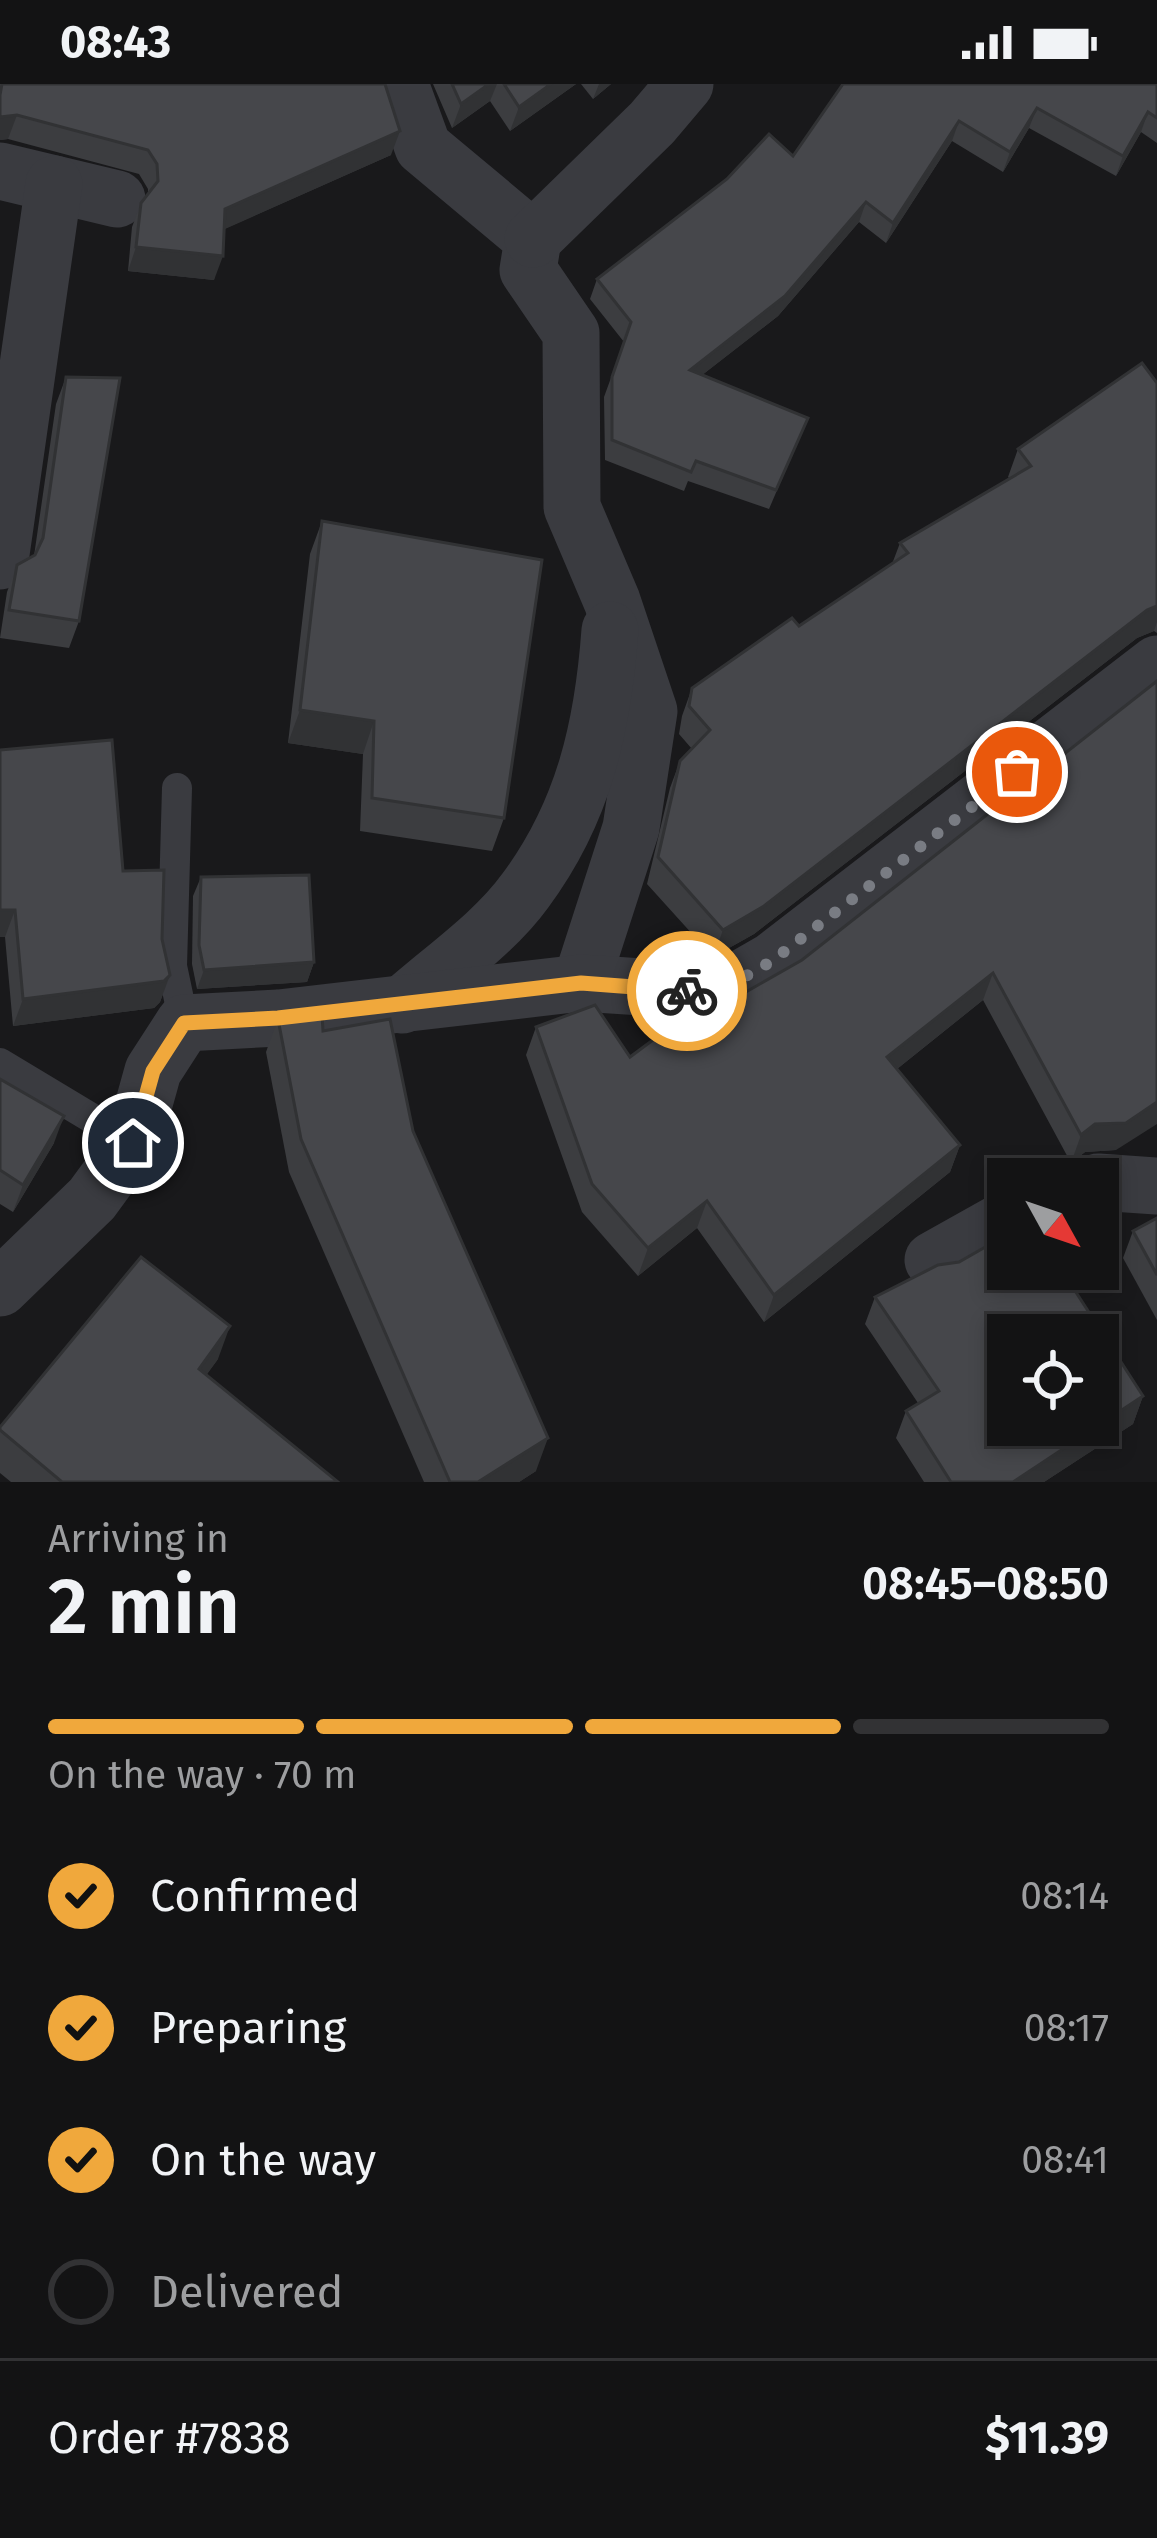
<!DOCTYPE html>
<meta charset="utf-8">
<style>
body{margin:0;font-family:"Fira Sans",sans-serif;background:#202022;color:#f1f3f6;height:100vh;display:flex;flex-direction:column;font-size:45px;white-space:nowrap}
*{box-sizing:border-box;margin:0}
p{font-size:39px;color:#9d9ea0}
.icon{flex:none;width:66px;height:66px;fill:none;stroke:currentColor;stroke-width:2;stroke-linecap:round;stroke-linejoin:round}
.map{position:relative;height:1398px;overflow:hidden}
.side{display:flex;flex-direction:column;background:#131314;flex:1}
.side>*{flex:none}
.needle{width:78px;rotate:130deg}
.fabs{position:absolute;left:987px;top:1074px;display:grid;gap:24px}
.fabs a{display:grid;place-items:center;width:132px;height:132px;border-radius:0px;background:#131314;box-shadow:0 6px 18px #0003,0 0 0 3px #323234;font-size:60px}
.pin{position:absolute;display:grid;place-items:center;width:102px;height:102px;color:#fff;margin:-51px;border:6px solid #fff;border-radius:50%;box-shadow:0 3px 12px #0007}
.courier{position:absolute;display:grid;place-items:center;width:120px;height:120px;margin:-60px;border:9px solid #f0a83c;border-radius:50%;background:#fff;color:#222;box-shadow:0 3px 15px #0007}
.summary em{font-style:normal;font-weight:600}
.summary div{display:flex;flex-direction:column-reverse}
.summary{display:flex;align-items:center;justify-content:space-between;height:204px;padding:0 48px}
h1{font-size:78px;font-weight:600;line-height:90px}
.bar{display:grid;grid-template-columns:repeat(4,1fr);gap:18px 12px;align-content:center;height:144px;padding:0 48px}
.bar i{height:15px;border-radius:9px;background:#323234}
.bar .current{background:#f0a83c}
.bar p{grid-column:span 4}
.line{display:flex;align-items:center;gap:30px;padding:0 48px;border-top:3px solid #323234}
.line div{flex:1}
ol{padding:0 48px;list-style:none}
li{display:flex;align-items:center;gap:36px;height:132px}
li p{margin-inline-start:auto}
li .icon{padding:12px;border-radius:50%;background:#f0a83c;color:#111;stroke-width:4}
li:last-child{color:#9d9ea0}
li i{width:66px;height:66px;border:6px solid #323234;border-radius:50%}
.status{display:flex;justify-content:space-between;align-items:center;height:84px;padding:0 60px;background:#131314;direction:ltr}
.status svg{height:33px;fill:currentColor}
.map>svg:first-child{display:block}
</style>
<div class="status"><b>08:43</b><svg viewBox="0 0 49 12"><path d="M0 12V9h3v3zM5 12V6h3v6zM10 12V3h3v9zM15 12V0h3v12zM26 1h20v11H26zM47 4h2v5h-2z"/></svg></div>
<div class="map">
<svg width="1157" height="1398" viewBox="0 0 1157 1398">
<rect width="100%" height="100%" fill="#19191b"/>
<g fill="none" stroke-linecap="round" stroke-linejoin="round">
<g stroke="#3a3b40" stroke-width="30">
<polyline points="177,704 172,882 184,939"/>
<polyline points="0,979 133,1059"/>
</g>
<g stroke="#3a3b40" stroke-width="57">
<polyline points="400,0 423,63 533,155 528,186 571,249 572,423 612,517 649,627 631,744 581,899"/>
<polyline points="0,87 117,115"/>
<polyline points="533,155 652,39 685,0"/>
<polyline points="0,477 54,100"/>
<path d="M 402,921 C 441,886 494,850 525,807 C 584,728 603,642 610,546"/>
<polyline points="1098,1098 1157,1102"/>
<polyline points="933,1176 1008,1134"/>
<polyline points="0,1204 92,1115 133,1059 153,987 184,939 279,934 581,899 718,908 772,877 1157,580"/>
</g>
</g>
<g fill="#3c3d40">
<polygon points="0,0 385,0 391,71 224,145 214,196 128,187 132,143 141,119 148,109 148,105 139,90 8,55 0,56"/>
<polygon points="433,0 576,0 510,47 490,17 452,44"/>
<polygon points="581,0 611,0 593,15"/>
<polygon points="843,0 1157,0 1157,59 1141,48 1116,92 1029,44 1003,88 952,57 886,159 859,138 778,232 702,291 808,334 769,425 688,397 684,407 605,376 604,313 624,258 590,215 597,195 793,72"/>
<polygon points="66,293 79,537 69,564 0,554 7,508 17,481 34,472 56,320"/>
<polygon points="1157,299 1157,549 1154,547 1137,554 754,850 713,873 647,800 670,704 680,677 692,665 679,650 682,632 692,604 799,542 892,480 900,459 1010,395 1008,393 1018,365"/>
<polygon points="322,437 504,734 492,767 360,747 363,670 288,659 310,470"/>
<polygon points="1157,597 1116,1066 1085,1068 1071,1079 983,916 897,985 960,1061 950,1088 764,1238 697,1144 638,1192 582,1128 526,971 536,943 630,973 802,876"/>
<polygon points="0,666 123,787 162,855 170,891 160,918 154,924 13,942 5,853 0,853"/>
<polygon points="201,793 314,878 307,898 197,905 192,880 193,812"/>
<polygon points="278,935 323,947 413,1047 536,1387 519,1398 424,1398 289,1088 266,968"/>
<polygon points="0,995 54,1059 13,1128 0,1120"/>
<polygon points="1157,1134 1157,1236 1123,1174 1133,1147"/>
<polygon points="875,1213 1143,1312 1133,1340 1044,1398 924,1398 896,1354 906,1327 918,1319 865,1240"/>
<polygon points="218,1275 206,1291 338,1398 11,1398 0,1389 0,1343"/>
</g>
<g fill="#313234">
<polygon points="489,0 497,0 490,17 452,44 461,20"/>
<polygon points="551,0 576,0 510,47 519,23"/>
<polygon points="599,0 611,0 593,15"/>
<polygon points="1037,24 1029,44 1003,88 1010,68"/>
<polygon points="1148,28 1141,48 1116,92 1123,72"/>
<polygon points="17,31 8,55 0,56 0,33"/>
<polygon points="959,37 952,57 886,159 893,139"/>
<polygon points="400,47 391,71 216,149 225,125"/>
<polygon points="866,118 859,138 778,232 683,306 690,286"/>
<polygon points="136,163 223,172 214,196 128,187"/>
<polygon points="1157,522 1157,538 1154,547 1137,554 754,850 713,873 723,846 1147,526"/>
<polygon points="300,626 374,637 363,670 288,659"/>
<polygon points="0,826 15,826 5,853 0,853"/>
<polygon points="314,878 307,898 197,905 204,886"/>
<polygon points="993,889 983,916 877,1001 887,973"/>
<polygon points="170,891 160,918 154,924 13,942 23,915"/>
<polygon points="1157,1018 1157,1040 1116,1066 1085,1068 1071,1079 1081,1051 1095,1040"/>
<polygon points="64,1032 54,1059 13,1128 23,1101"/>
<polygon points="960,1061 950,1088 764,1238 774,1211"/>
<polygon points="707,1117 697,1144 638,1192 648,1164"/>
<polygon points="230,1242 218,1275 187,1318 199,1285"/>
<polygon points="1143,1312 1133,1340 1044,1398 1013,1398"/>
<polygon points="548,1354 536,1387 519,1398 478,1398"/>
</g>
<g fill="#46474b" stroke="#313234" stroke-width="3" fill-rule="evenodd">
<polygon points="2,0 385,0 400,47 225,125 223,172 136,163 141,119 158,97 157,80 148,66 17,31 0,33 0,11"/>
<polygon points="452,0 489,0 461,20"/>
<polygon points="504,0 551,0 519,23"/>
<polygon points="843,0 1157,0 1157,34 1148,28 1123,72 1037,24 1010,68 959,37 893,139 866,118 785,212 690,286 808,334 776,406 696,377 691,388 612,356 612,293 631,238 597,195 727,95 769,50 793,72"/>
<polygon points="1142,279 1157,299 1157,522 1147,526 764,822 723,846 658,773 680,677 710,646 689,622 692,604 792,534 799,542 908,469 900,459 1031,382 1018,365"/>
<polygon points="66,293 120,294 79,537 9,526 17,481 35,471 43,454"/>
<polygon points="322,437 542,476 504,734 372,714 374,637 300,626"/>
<polygon points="1157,597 1157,1018 1126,1039 1095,1040 1081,1051 993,889 887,973 960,1061 774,1211 707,1117 648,1164 592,1100 536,943 595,921 630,973 712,912 744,909 802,876"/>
<polygon points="112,656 123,787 164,786 162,855 170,891 164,897 23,915 15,826 0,826 0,666"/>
<polygon points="309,791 314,878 204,886 199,861 201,793"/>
<polygon points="322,931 323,947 390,935 413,1047 548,1354 478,1398 450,1398 301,1055 278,935"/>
<polygon points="0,995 64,1032 23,1101 0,1086"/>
<polygon points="1157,1134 1157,1191 1133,1147"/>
<path d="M 1008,1150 L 1008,1185 L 1061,1185 L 1143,1312 L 1013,1398 L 951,1398 L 906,1327 L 939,1307 L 875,1213 L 938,1181 L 959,1178 ZM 1008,1251 L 1098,1251 L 1098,1341 L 1008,1341 Z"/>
<polygon points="141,1173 230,1242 199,1285 338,1398 62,1398 0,1346 0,1343"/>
</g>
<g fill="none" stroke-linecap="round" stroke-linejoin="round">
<polyline stroke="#797c83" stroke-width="12" stroke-dasharray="0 21.6" points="687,907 718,908 772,877 1017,688"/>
<polyline stroke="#f0a83c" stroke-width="15" points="133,1059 153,987 184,939 278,934 581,899 687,907"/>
</g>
</svg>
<div class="fabs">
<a><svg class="needle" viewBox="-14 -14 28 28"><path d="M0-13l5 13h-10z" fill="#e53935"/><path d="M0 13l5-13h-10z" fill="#9d9ea0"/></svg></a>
<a><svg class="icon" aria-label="locate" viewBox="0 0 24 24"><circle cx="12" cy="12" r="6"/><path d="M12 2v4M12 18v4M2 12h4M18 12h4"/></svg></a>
</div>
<div class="pin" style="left:1017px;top:688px;background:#ea580c"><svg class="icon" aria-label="bag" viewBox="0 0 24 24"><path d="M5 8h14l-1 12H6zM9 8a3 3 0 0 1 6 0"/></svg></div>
<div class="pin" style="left:133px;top:1059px;background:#1f2937"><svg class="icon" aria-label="home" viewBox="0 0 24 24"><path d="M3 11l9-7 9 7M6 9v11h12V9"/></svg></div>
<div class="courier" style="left:687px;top:907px"><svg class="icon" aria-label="bike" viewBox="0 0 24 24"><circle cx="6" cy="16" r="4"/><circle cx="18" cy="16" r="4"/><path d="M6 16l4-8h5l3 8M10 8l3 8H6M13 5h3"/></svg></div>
</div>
<section class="side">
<div class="summary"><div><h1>2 min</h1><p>Arriving in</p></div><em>08:45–08:50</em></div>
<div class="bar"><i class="current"></i><i class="current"></i><i class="current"></i><i></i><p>On the way · 70 m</p></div>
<ol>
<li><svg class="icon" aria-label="check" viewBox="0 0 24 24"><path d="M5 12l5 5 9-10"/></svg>Confirmed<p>08:14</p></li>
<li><svg class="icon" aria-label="check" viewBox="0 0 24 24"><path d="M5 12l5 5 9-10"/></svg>Preparing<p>08:17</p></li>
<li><svg class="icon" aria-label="check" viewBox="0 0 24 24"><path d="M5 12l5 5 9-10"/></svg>On the way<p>08:41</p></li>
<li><i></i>Delivered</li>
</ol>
<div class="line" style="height:156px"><div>Order #7838</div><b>$11.39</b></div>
</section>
